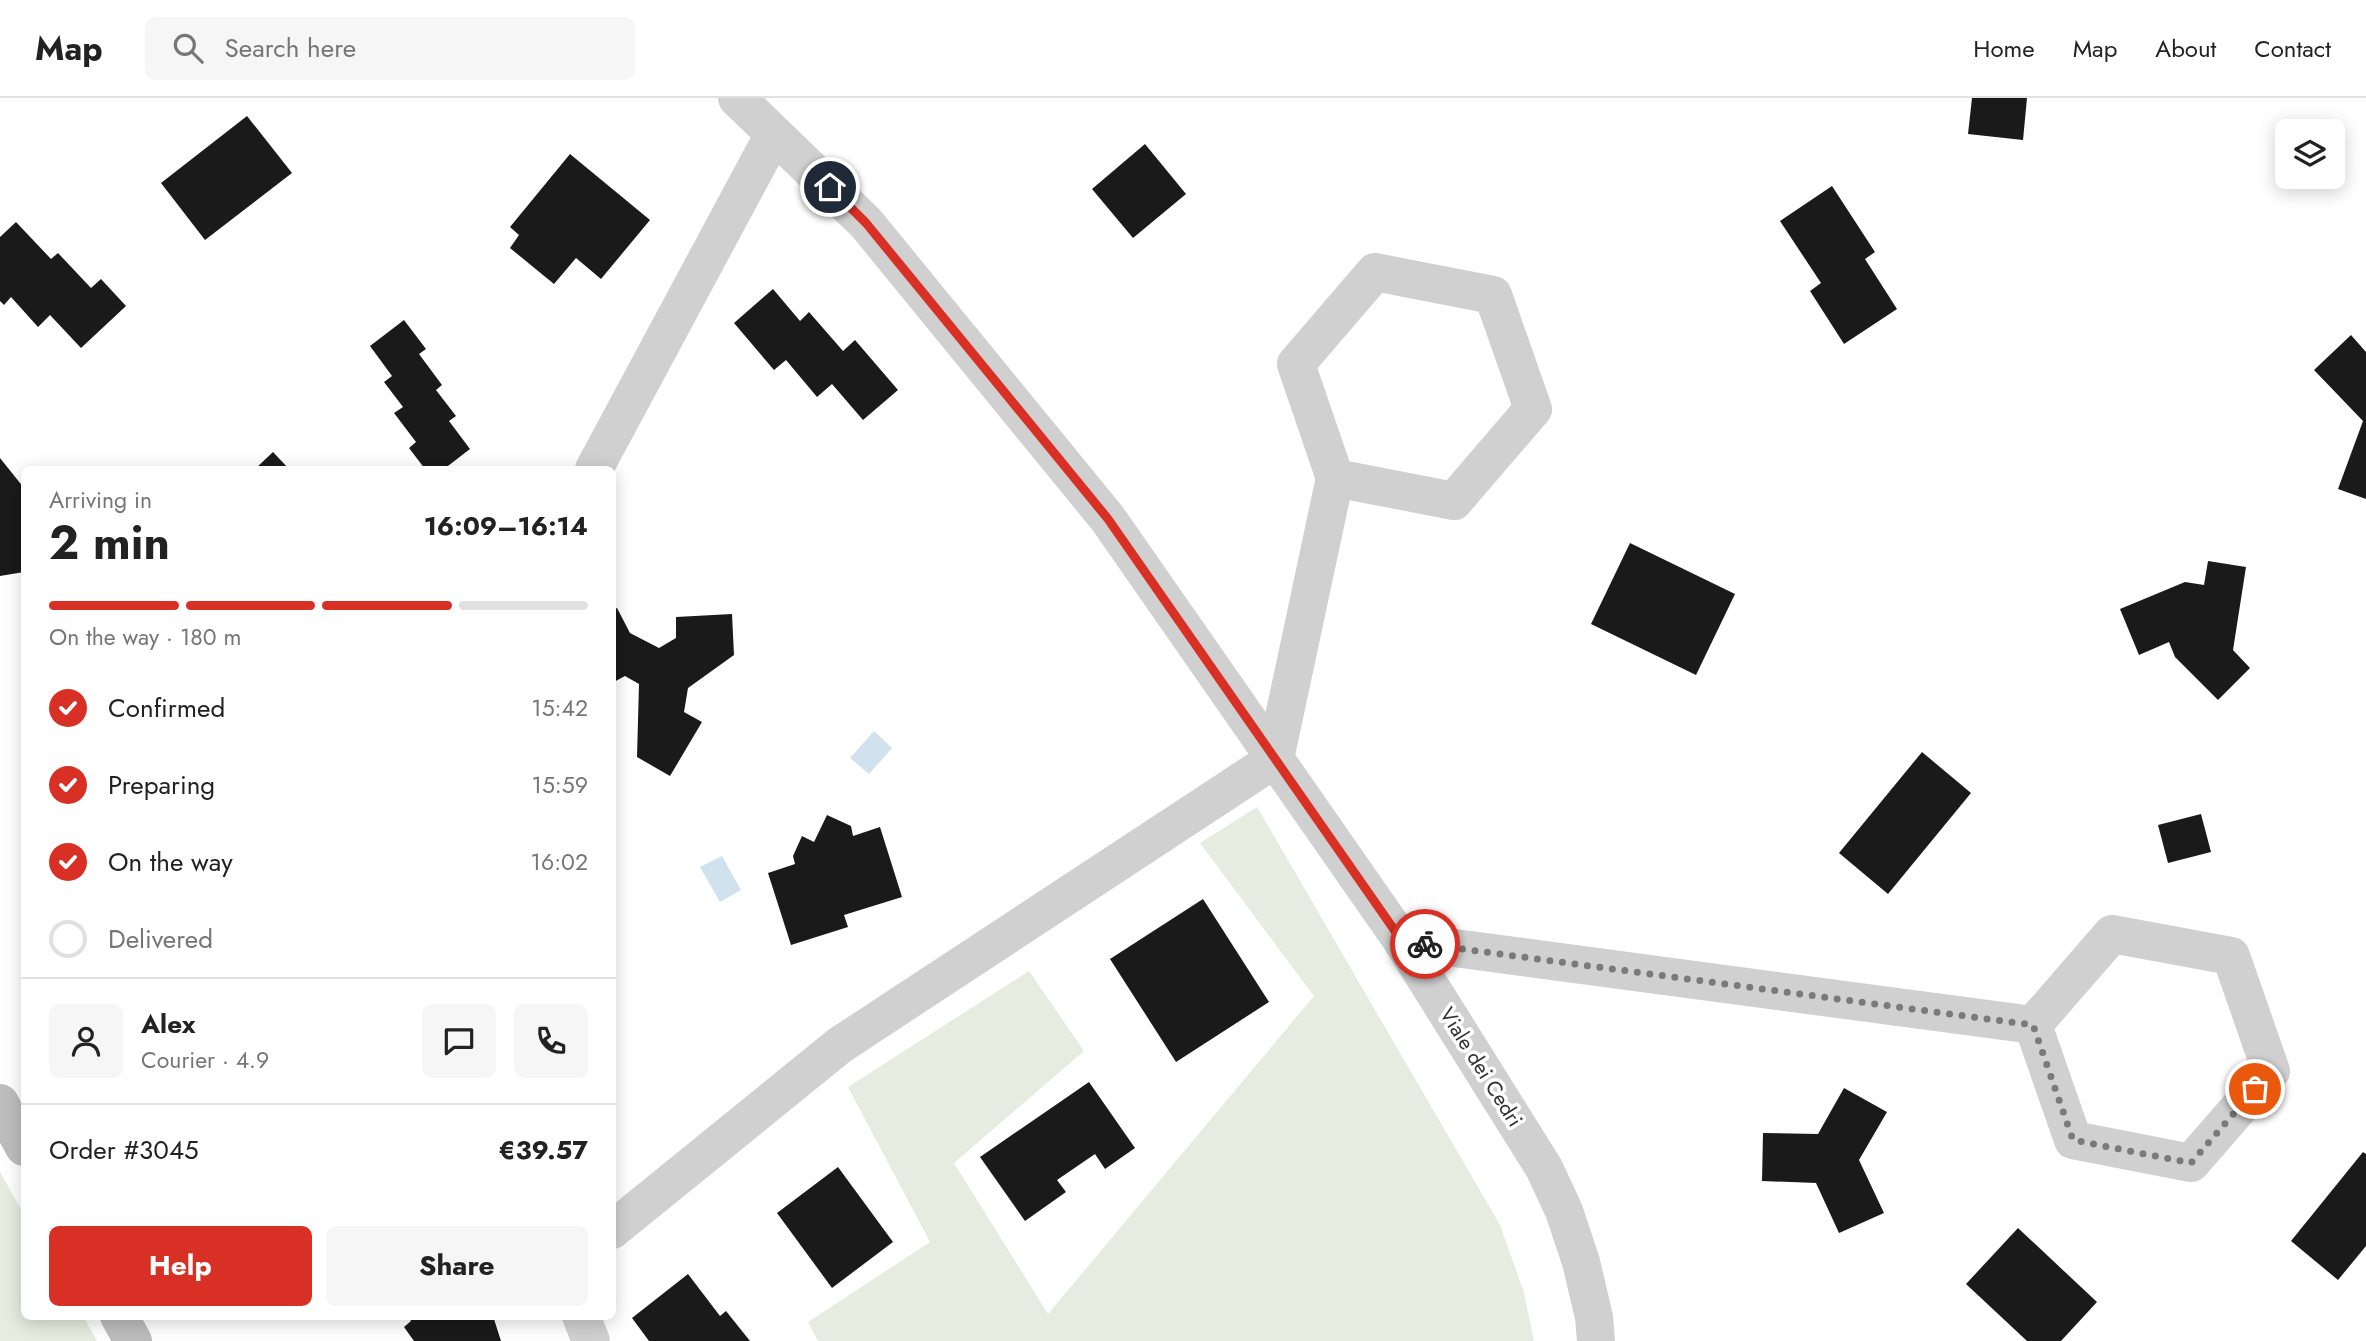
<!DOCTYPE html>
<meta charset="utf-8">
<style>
body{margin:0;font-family:Jost,sans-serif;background:#f6f6f6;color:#222;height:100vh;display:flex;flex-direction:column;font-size:26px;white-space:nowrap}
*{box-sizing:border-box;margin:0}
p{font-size:23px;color:#767676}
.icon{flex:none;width:38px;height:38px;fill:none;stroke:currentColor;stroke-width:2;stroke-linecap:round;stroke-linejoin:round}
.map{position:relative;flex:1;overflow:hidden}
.drawer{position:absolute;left:21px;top:368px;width:595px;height:854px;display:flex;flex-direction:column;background:#fff;border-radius:10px;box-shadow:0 4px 18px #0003}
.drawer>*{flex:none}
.fabs{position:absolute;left:2275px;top:21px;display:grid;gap:14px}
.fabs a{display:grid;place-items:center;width:70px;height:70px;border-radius:10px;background:#fff;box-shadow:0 4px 18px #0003;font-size:35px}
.pin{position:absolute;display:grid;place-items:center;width:60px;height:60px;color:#fff;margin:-30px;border:4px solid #fff;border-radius:50%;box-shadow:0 2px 7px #0007}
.courier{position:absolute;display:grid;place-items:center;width:70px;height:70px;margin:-35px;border:5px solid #d93025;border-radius:50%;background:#fff;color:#222;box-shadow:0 2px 9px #0007}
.overview em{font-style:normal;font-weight:700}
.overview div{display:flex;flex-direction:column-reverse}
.overview{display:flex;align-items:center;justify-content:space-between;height:119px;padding:0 28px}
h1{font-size:46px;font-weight:700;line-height:52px}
.bar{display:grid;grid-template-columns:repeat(4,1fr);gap:10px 7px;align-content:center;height:84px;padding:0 28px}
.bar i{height:9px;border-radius:5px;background:#e0e0e0}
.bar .active{background:#d93025}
.bar p{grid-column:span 4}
.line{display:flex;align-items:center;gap:18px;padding:0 28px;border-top:2px solid #e0e0e0}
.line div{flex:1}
.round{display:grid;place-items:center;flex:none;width:74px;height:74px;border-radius:10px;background:#f6f6f6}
ol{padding:0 28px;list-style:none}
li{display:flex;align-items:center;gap:21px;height:77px}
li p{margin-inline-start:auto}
li .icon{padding:7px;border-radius:50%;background:#d93025;color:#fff;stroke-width:4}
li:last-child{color:#767676}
li i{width:38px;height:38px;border:4px solid #e0e0e0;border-radius:50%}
.cta{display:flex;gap:14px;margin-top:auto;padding:14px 28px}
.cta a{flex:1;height:80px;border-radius:10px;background:#d93025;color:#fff;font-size:28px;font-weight:700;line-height:80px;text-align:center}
.cta a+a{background:#f6f6f6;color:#222}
header{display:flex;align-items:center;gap:42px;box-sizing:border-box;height:98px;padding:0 35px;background:#fff;border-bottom:2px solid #e0e0e0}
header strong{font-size:33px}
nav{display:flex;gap:38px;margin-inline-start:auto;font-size:24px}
.search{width:490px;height:63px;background:#f6f6f6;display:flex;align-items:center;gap:18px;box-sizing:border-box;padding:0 24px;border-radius:10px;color:#767676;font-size:26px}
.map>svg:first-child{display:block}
</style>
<header>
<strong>Map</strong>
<div class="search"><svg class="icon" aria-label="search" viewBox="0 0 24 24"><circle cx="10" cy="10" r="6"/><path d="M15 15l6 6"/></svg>Search here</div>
<nav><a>Home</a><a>Map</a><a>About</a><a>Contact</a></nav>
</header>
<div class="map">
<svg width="2366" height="1243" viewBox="0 0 2366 1243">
<rect width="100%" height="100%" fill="#fff"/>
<g fill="#e6ecdf">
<polygon points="1257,709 1500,1127 1524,1195 1534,1243 818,1243 808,1224 930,1144 848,989 1029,873 1084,953 954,1065 1048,1216 1314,898 1200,745"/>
<polygon points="0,1074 24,1117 24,1218 83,1218 97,1243 0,1243"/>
</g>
<g fill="#cfe2ee">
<polygon points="874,633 892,650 869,676 850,660"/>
<polygon points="722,758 741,792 720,804 700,769"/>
</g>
<g fill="#1a1a1a">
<polygon points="1972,0 2027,0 2023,42 1968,36"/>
<polygon points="247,18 292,75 205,142 161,85"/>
<polygon points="1145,46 1186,96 1133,140 1092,91"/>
<polygon points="570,56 650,122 601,181 576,160 554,186 510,150 519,137 510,129"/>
<polygon points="1832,88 1875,154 1865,161 1897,211 1844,246 1810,193 1821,185 1780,123"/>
<polygon points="16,124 51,161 58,155 91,190 101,181 126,208 81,250 50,217 38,229 11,199 4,207 0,203 0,139"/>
<polygon points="773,191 800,223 809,214 843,253 855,242 898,292 863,322 832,286 817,299 786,262 774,272 734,225"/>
<polygon points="404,222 426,251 419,256 442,287 436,292 456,318 449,323 470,351 444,371 425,371 409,350 416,344 394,315 403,309 384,284 392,278 370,248"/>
<polygon points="2351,237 2366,254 2366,401 2338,391 2363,323 2314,272"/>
<polygon points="273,354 289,371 255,371"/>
<polygon points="0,360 24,390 24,474 0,478"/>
<polygon points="1630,445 1735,496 1696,577 1591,526"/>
<polygon points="2208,463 2246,469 2233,552 2250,570 2218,602 2175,559 2169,544 2139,557 2120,511 2185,484 2204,487"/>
<polygon points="617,510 630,535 659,550 676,540 676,519 732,516 734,557 688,590 684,614 702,624 670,678 637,659 639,586 625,578 612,585 612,512"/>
<polygon points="1922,654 1971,695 1888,796 1839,755"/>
<polygon points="2201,716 2211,754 2168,765 2158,727"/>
<polygon points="827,717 851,728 853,738 880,729 902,799 844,817 848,829 791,847 768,775 795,766 793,758 802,738 814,744"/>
<polygon points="1203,801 1269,904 1176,964 1110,861"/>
<polygon points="1089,984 1135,1050 1105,1071 1095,1056 1057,1082 1066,1094 1025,1123 980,1059"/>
<polygon points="1844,990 1887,1014 1859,1062 1884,1115 1839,1135 1816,1085 1762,1083 1763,1035 1818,1036"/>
<polygon points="2363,1054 2366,1056 2366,1148 2338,1182 2291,1143"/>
<polygon points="838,1069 893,1144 832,1190 777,1115"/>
<polygon points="2018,1130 2097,1204 2061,1243 2027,1243 1966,1186"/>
<polygon points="688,1176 720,1218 726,1213 750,1243 649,1243 632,1220"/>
<polygon points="408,1218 493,1218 501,1243 414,1243 404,1229 411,1223"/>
</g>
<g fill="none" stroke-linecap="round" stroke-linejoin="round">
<g stroke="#d0d0d0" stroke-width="38">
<polyline points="737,0 866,125 1108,421 1402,843 1544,1070 1564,1113 1581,1164 1594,1219 1596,1243"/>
<polygon points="1375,174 1493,197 1533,311 1454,403 1335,380 1296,266"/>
<polyline points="594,371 774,36"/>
<polygon points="2112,836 2231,858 2271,973 2191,1065 2073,1042 2033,927"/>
<polyline points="1402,843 2033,927"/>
<polyline points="612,1132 840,947 1275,661 1335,380"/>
<polyline points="581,1218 591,1243"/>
</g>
<g stroke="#bdbdbd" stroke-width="38">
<polyline points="0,1005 24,1049"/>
<polyline points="119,1218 133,1243"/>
</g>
</g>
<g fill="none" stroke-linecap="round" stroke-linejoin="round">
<polyline stroke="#7a7a7a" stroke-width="7" stroke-dasharray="0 12.6" points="1425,846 2033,927 2073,1042 2191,1065 2255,991"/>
<polyline stroke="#d93025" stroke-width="9" points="830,89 866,125 1108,421 1402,843 1425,846"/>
</g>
<g text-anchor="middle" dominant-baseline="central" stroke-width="7" stroke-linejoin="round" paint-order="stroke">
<g font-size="21" fill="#333" stroke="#fff">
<text transform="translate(1481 969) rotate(58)">Viale dei Cedri</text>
</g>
</g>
</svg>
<div class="fabs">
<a><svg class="icon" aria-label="layers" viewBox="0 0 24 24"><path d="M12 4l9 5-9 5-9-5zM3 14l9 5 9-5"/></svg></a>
</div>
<div class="pin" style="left:2255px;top:991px;background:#ea580c"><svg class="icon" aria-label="bag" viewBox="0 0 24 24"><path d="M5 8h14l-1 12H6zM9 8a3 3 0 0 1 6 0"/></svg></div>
<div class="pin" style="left:830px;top:89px;background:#1f2937"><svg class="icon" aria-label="home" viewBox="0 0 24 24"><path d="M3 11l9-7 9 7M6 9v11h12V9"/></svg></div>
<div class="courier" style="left:1425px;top:846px"><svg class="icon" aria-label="bike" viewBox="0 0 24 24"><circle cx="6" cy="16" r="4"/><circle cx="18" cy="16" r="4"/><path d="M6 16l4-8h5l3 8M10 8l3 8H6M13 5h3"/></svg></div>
<section class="drawer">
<div class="overview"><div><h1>2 min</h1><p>Arriving in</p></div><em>16:09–16:14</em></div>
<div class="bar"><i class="active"></i><i class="active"></i><i class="active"></i><i></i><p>On the way · 180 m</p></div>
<ol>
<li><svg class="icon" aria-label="check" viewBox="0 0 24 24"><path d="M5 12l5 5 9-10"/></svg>Confirmed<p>15:42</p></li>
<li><svg class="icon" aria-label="check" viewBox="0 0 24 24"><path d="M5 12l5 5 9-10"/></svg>Preparing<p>15:59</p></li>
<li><svg class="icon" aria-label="check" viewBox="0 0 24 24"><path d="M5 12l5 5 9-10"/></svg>On the way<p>16:02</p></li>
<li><i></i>Delivered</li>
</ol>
<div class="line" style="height:126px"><a class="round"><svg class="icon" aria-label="person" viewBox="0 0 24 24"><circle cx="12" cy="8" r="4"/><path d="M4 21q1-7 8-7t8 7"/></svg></a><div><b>Alex</b><p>Courier · 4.9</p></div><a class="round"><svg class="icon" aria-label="chat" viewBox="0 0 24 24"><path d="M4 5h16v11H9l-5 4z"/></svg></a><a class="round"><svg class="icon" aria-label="phone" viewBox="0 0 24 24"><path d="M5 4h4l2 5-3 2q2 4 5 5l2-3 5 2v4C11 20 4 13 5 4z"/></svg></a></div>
<div class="line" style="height:91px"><div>Order #3045</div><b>€39.57</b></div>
<div class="cta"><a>Help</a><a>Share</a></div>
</section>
</div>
